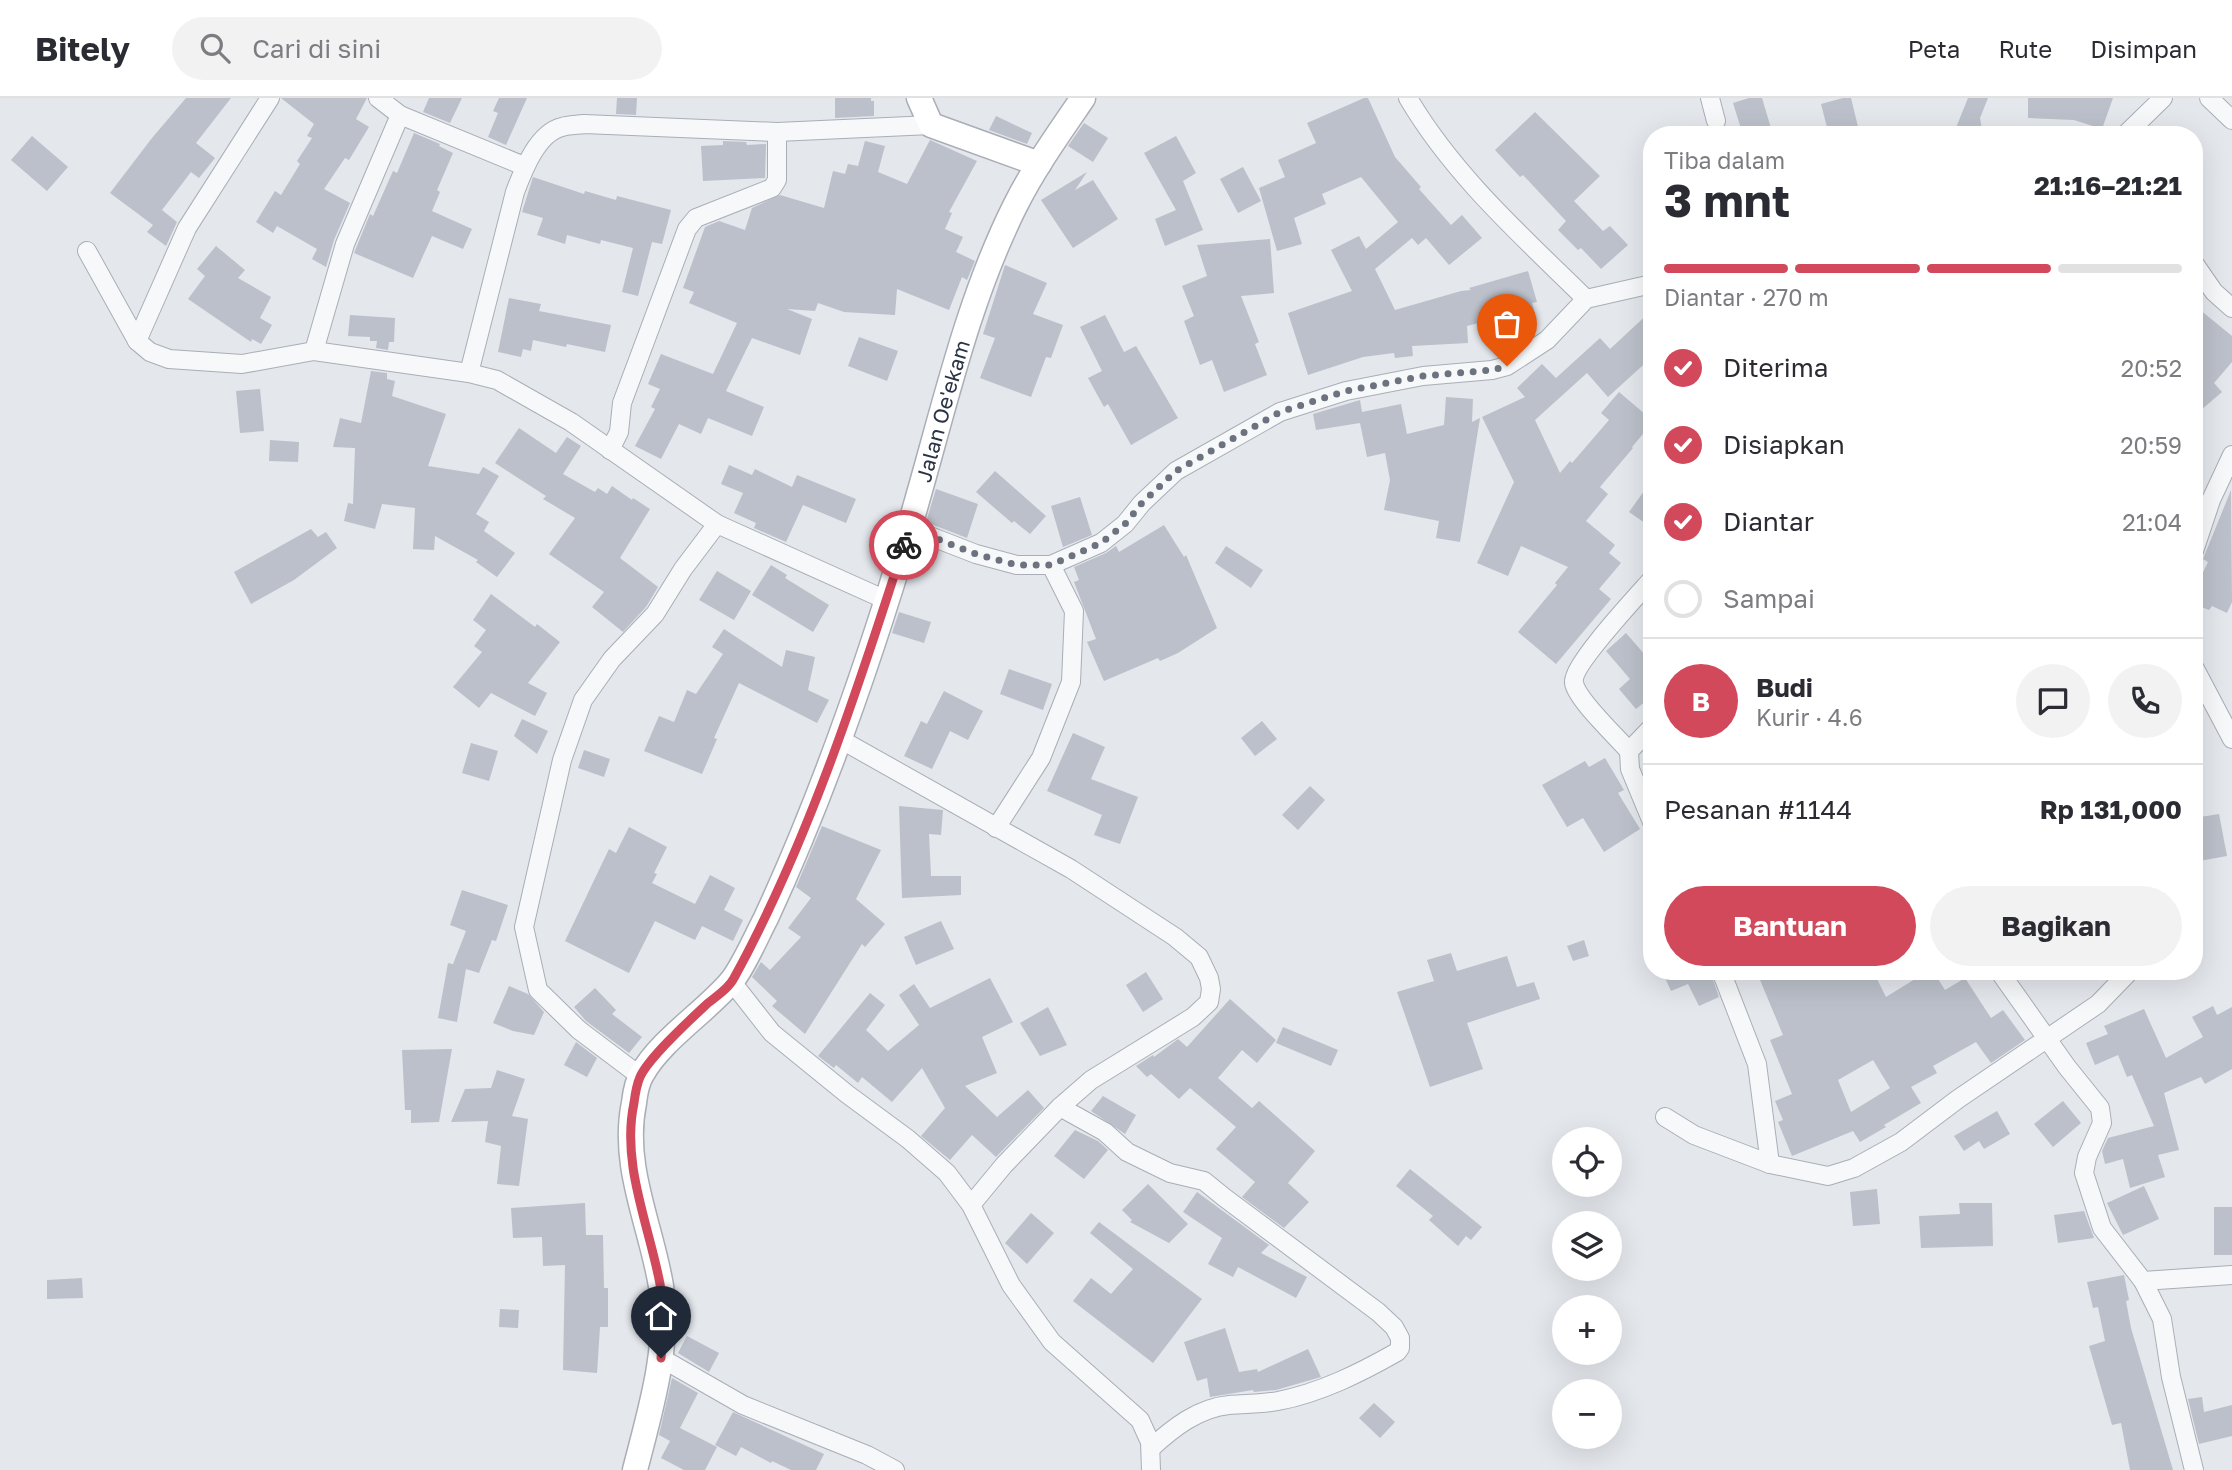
<!DOCTYPE html>
<html lang="id">
<meta charset="utf-8">
<style>
body{margin:0;font-family:"Golos Text",sans-serif;background:#f2f2f3;color:#2b2b33;height:100vh;display:flex;flex-direction:column;font-size:26px;white-space:nowrap}
*{box-sizing:border-box;margin:0}
p{font-size:23px;color:#7c7c81}
.icon{flex:none;width:38px;height:38px;fill:none;stroke:currentColor;stroke-width:2;stroke-linecap:round;stroke-linejoin:round}
.map{position:relative;flex:1;overflow:hidden}
.details{position:absolute;left:1643px;top:28px;width:560px;height:854px;display:flex;flex-direction:column;background:#fff;border-radius:28px;box-shadow:0 7px 28px #0002}
.details>*{flex:none}
.tools{position:absolute;left:1552px;top:1029px;display:grid;gap:14px}
.tools a{display:grid;place-items:center;width:70px;height:70px;border-radius:50%;background:#fff;box-shadow:0 7px 28px #0002;font-size:35px}
.pin{position:absolute;display:grid;place-items:center;width:60px;height:60px;color:#fff;margin:-72px -30px;border-radius:50% 50% 50% 0;rotate:-45deg;box-shadow:0 0 7px #0007}
.pin .icon{rotate:45deg}
.courier{position:absolute;display:grid;place-items:center;width:70px;height:70px;margin:-35px;border:5px solid #d1495b;border-radius:50%;background:#fff;color:#222;box-shadow:0 2px 9px #0007}
.head em{font-style:normal;font-weight:700}
.head div{display:flex;flex-direction:column-reverse}
.head{display:flex;align-items:center;justify-content:space-between;height:119px;padding:0 21px}
h1{font-size:46px;font-weight:700;line-height:52px}
.bar{display:grid;grid-template-columns:repeat(4,1fr);gap:10px 7px;align-content:center;height:84px;padding:0 21px}
.bar i{height:9px;border-radius:5px;background:#e1e1e2}
.bar .selected{background:#d1495b}
.bar p{grid-column:span 4}
.line{display:flex;align-items:center;gap:18px;padding:0 21px;border-top:2px solid #e1e1e2}
.line div{flex:1}
.round{display:grid;place-items:center;flex:none;width:74px;height:74px;border-radius:37px;background:#f2f2f3}
ol{padding:0 21px;list-style:none}
li{display:flex;align-items:center;gap:21px;height:77px}
li p{margin-inline-start:auto}
li .icon{padding:7px;border-radius:50%;background:#d1495b;color:#fff;stroke-width:4}
li:last-child{color:#7c7c81}
li i{width:38px;height:38px;border:4px solid #e1e1e2;border-radius:50%}
.cta{display:flex;gap:14px;margin-top:auto;padding:14px 21px}
.cta a{flex:1;height:80px;border-radius:42px;background:#d1495b;color:#fff;font-size:28px;font-weight:700;line-height:80px;text-align:center}
.cta a+a{background:#f2f2f3;color:#2b2b33}
header{display:flex;align-items:center;gap:42px;box-sizing:border-box;height:98px;padding:0 35px;background:#fff;border-bottom:2px solid #e1e1e2}
header strong{font-size:33px}
nav{display:flex;gap:38px;margin-inline-start:auto;font-size:24px}
.search{width:490px;height:63px;background:#f2f2f3;display:flex;align-items:center;gap:18px;box-sizing:border-box;padding:0 24px;border-radius:38px;color:#7c7c81;font-size:26px}
.map>svg:first-child{display:block}
</style>
<header>
<strong>Bitely</strong>
<div class="search"><svg class="icon" aria-label="search" viewBox="0 0 24 24"><circle cx="10" cy="10" r="6"/><path d="M15 15l6 6"/></svg>Cari di sini</div>
<nav><a>Peta</a><a>Rute</a><a>Disimpan</a></nav>
</header>
<div class="map">
<svg width="2232" height="1372" viewBox="0 0 2232 1372">
<rect width="100%" height="100%" fill="#e4e7ec"/>
<g fill="#bbc0ca" fill-rule="evenodd">
<polygon points="186,0 231,0 196,45 215,60 199,80 191,74 162,112 177,124 166,148 147,134 153,127 110,95 152,40"/>
<polygon points="281,0 367,0 356,21 369,29 349,62 345,60 324,91 350,105 334,142 326,169 312,161 317,151 277,128 273,135 256,124 275,93 281,97 300,66 297,63 312,40 307,38 314,26"/>
<polygon points="429,0 462,0 450,25 423,14"/>
<polygon points="499,0 527,0 506,47 488,39 498,15 493,13"/>
<polygon points="617,0 637,0 636,17 616,16"/>
<polygon points="835,0 871,0 871,3 874,3 874,18 835,20"/>
<polygon points="1364,0 1368,0 1395,59 1421,89 1419,91 1451,127 1462,117 1482,140 1449,167 1426,140 1418,147 1412,140 1375,171 1395,212 1461,193 1471,192 1469,190 1528,173 1537,204 1532,205 1535,216 1513,222 1511,216 1467,228 1468,245 1412,248 1413,258 1395,260 1394,255 1363,259 1308,277 1288,215 1352,193 1331,152 1359,138 1366,151 1398,124 1361,79 1322,96 1326,106 1294,120 1302,146 1277,153 1259,90 1285,79 1278,62 1316,45 1307,25"/>
<polygon points="1749,0 1762,0 1773,37 1743,37 1733,5"/>
<polygon points="1843,0 1851,0 1860,37 1829,37 1821,6"/>
<polygon points="1968,0 1988,0 1980,20 1983,37 1953,37"/>
<polygon points="2028,0 2113,0 2102,31 2074,22 2028,20"/>
<polygon points="1535,14 1600,78 1574,103 1603,133 1610,128 1628,147 1601,171 1581,150 1578,152 1558,132 1566,123 1523,77 1520,79 1495,52"/>
<polygon points="996,18 1032,35 1027,46 989,32"/>
<polygon points="1084,25 1108,40 1093,64 1068,48"/>
<polygon points="414,35 440,46 439,48 453,55 437,92 440,94 432,113 472,131 463,151 432,138 413,180 354,155 370,116 373,118 393,73 397,75"/>
<polygon points="32,38 68,69 47,93 11,62"/>
<polygon points="1176,38 1196,75 1183,83 1203,132 1165,148 1155,121 1176,112 1144,55"/>
<polygon points="930,42 977,63 949,114 952,115 945,131 963,139 956,154 975,163 967,182 962,179 949,212 897,191 895,217 844,214 818,205 815,213 787,211 812,221 800,257 752,240 726,293 764,309 752,338 708,320 701,336 679,326 661,361 635,348 655,311 651,309 660,291 648,286 661,256 713,276 737,225 689,205 694,194 683,190 705,129 719,123 745,132 752,110 780,97 824,110 833,73 845,76 848,66 858,68 865,43 885,48 878,74 907,86"/>
<polygon points="723,43 746,44 747,47 766,46 765,80 703,83 701,48 723,47"/>
<polygon points="1243,69 1261,103 1238,115 1220,81"/>
<polygon points="1087,74 1075,92 1093,82 1118,121 1073,150 1041,102"/>
<polygon points="533,79 584,96 585,93 616,102 617,98 671,112 662,146 652,144 638,198 622,194 633,150 601,142 600,146 567,137 565,146 537,137 543,120 522,114"/>
<polygon points="1270,141 1274,195 1241,198 1259,244 1255,246 1267,277 1224,294 1212,262 1200,267 1184,223 1194,218 1182,188 1207,178 1197,147"/>
<polygon points="216,148 245,172 238,180 271,199 260,220 272,227 261,246 252,241 251,244 188,201 205,178 197,171"/>
<polygon points="1005,167 1047,185 1033,216 1063,227 1051,260 1046,259 1031,299 980,280 995,240 983,236"/>
<polygon points="509,200 541,206 539,213 611,227 605,254 567,246 566,249 533,242 531,253 523,251 521,259 498,254"/>
<polygon points="2194,207 2232,238 2232,264 2214,285 2222,294 2194,318"/>
<polygon points="1652,212 1652,259 1608,299 1587,275 1535,322 1560,375 1570,363 1572,365 1609,322 1601,315 1619,294 1652,322 1652,325 1632,349 1633,350 1600,389 1608,396 1586,423 1615,447 1609,455 1621,465 1599,491 1611,501 1556,566 1518,534 1557,487 1555,485 1568,469 1521,448 1508,478 1477,465 1514,384 1482,319 1525,299 1517,290 1542,266 1556,280 1600,240 1610,251"/>
<polygon points="350,217 395,220 394,244 389,244 388,252 376,250 377,243 370,243 370,239 348,238"/>
<polygon points="1105,217 1124,254 1136,248 1178,320 1131,347 1108,306 1104,309 1088,280 1102,273 1080,229"/>
<polygon points="859,239 898,253 887,283 848,268"/>
<polygon points="371,273 387,275 387,281 395,283 392,298 446,316 428,368 479,376 483,369 499,378 476,416 489,424 484,433 515,455 497,479 476,464 478,462 435,438 434,452 413,451 415,410 382,406 375,431 344,423 348,405 353,406 355,350 333,349 340,320 361,325"/>
<polygon points="260,291 264,333 240,335 236,293"/>
<polygon points="1446,299 1473,301 1472,324 1480,320 1460,444 1436,440 1439,423 1384,412 1390,382 1385,355 1367,359 1360,325 1316,332 1313,316 1360,302 1362,314 1401,306 1407,336 1444,327"/>
<polygon points="519,330 556,355 567,339 581,348 563,376 595,394 598,390 607,396 612,388 632,402 633,400 650,411 620,460 658,489 646,509 623,534 592,509 604,494 549,456 575,420 543,401 546,398 495,365"/>
<polygon points="270,342 299,344 298,364 269,363"/>
<polygon points="729,367 752,377 755,371 792,389 797,377 856,401 846,425 803,407 786,444 754,430 756,425 734,415 743,395 721,386"/>
<polygon points="995,373 1046,418 1030,436 1014,423 1012,425 976,394"/>
<polygon points="1652,382 1652,430 1629,414"/>
<polygon points="936,391 978,406 967,440 926,424"/>
<polygon points="2231,392 2232,504 2227,515 2212,508 2209,512 2194,506 2194,493 2208,464 2203,461"/>
<polygon points="1080,399 1092,437 1063,449 1051,408"/>
<polygon points="1164,427 1184,459 1186,457 1217,530 1178,555 1160,563 1158,560 1104,583 1087,544 1096,541 1074,484 1079,482 1074,469 1106,455 1116,448 1119,454"/>
<polygon points="311,431 318,439 326,434 337,450 294,482 251,506 234,474"/>
<polygon points="1226,448 1263,472 1251,490 1215,465"/>
<polygon points="771,467 787,477 785,480 829,507 813,534 752,497"/>
<polygon points="717,473 751,493 734,522 699,502"/>
<polygon points="491,496 535,529 537,526 560,544 528,585 547,595 535,618 491,595 479,610 453,589 482,554 474,548 486,532 473,522"/>
<polygon points="899,514 931,524 924,545 892,535"/>
<polygon points="724,531 782,569 786,552 815,559 808,592 829,602 817,625 739,585 714,640 717,641 702,676 644,653 659,618 674,624 687,592 696,596 723,556 712,549"/>
<polygon points="1626,535 1652,565 1652,598 1636,611 1619,591 1630,581 1606,553"/>
<polygon points="1009,571 1052,586 1043,612 1000,596"/>
<polygon points="944,593 983,613 968,642 950,633 932,671 904,658 921,623 927,626"/>
<polygon points="522,621 548,633 537,656 514,638"/>
<polygon points="1262,623 1277,641 1255,658 1241,640"/>
<polygon points="1073,635 1105,649 1091,681 1138,699 1120,746 1094,737 1102,717 1047,693"/>
<polygon points="471,645 498,653 489,683 462,675"/>
<polygon points="584,652 610,661 604,679 578,670"/>
<polygon points="1605,660 1624,692 1618,695 1640,731 1604,754 1583,720 1567,729 1542,687 1585,663 1589,669"/>
<polygon points="1310,688 1325,702 1298,732 1282,717"/>
<polygon points="899,708 943,712 941,737 929,736 931,778 961,778 961,797 902,800"/>
<polygon points="2219,716 2227,758 2194,764 2194,720"/>
<polygon points="822,728 881,752 856,801 885,826 865,849 862,846 805,936 772,908 777,903 752,879 761,864 770,872 801,839 788,830 811,800 796,789"/>
<polygon points="629,729 667,749 654,775 657,776 652,785 695,806 710,777 735,790 724,812 743,822 733,843 702,828 695,842 655,823 629,875 565,843 609,751 616,755"/>
<polygon points="462,792 508,807 496,843 492,842 479,875 466,871 457,924 438,920 448,865 457,867 453,866 466,833 450,827"/>
<polygon points="941,823 954,851 916,867 904,839"/>
<polygon points="1584,842 1589,858 1573,863 1567,848"/>
<polygon points="1451,855 1457,873 1507,858 1517,889 1534,884 1540,901 1467,925 1483,971 1430,989 1397,894 1434,883 1427,862"/>
<polygon points="1662,873 1710,873 1719,899 1699,908 1688,886 1671,893"/>
<path d="M 1780,873 L 1873,873 L 1886,899 L 1928,873 L 1933,873 L 1945,892 L 1965,880 L 1991,920 L 2003,912 L 2025,942 L 1991,965 L 1976,944 L 1933,968 L 1937,975 L 1911,989 L 1921,1005 L 1884,1027 L 1886,1029 L 1860,1044 L 1853,1033 L 1792,1058 L 1778,1024 L 1783,1022 L 1775,1003 L 1792,996 L 1770,942 L 1783,937 L 1760,882 ZM 1873,962 L 1890,990 L 1851,1014 L 1838,982 Z"/>
<polygon points="1146,874 1163,901 1143,914 1126,887"/>
<polygon points="990,880 1013,924 982,939 997,975 965,988 997,1019 1028,992 1044,1010 996,1059 972,1037 950,1062 921,1038 945,1010 922,970 892,1004 862,979 858,985 836,967 834,970 818,958 870,895 885,907 866,932 888,953 919,927 899,897 914,886 930,910"/>
<polygon points="509,888 528,896 544,914 534,937 513,933 493,925"/>
<polygon points="595,890 616,912 612,916 642,939 629,955 586,923 574,909"/>
<polygon points="1230,901 1276,942 1257,965 1242,952 1218,980 1252,1010 1259,1003 1315,1053 1288,1085 1309,1104 1284,1130 1242,1099 1255,1084 1216,1051 1236,1029 1190,990 1179,1001 1151,976 1147,979 1136,968 1153,957 1154,959 1178,941 1187,949"/>
<polygon points="2213,908 2217,917 2232,909 2232,971 2205,986 2201,979 2164,995 2179,1052 2158,1057 2165,1079 2130,1090 2123,1061 2105,1066 2102,1053 2108,1040 2154,1028 2132,977 2127,979 2118,957 2095,967 2086,945 2108,936 2104,928 2144,911 2166,960 2203,939 2192,919"/>
<polygon points="1048,909 1067,947 1040,958 1020,925"/>
<polygon points="1283,929 1338,952 1331,968 1276,945"/>
<polygon points="576,944 597,960 587,979 564,967"/>
<polygon points="452,951 439,1024 411,1025 411,1012 405,1012 402,952"/>
<polygon points="497,972 525,981 512,1018 528,1021 519,1088 497,1086 501,1048 485,1044 488,1023 451,1024 465,991 491,990"/>
<polygon points="1103,998 1136,1017 1125,1036 1091,1013"/>
<polygon points="2063,1003 2081,1025 2053,1049 2034,1026"/>
<polygon points="1997,1013 2010,1036 1984,1051 1979,1043 1964,1053 1954,1038"/>
<polygon points="1075,1032 1098,1043 1108,1052 1084,1081 1054,1058"/>
<polygon points="1410,1071 1482,1129 1471,1142 1466,1138 1458,1148 1429,1122 1433,1118 1396,1088"/>
<polygon points="1148,1086 1188,1126 1169,1145 1130,1124 1132,1122 1122,1112"/>
<polygon points="2144,1088 2159,1121 2123,1137 2107,1105"/>
<polygon points="1877,1091 1880,1126 1853,1128 1850,1094"/>
<polygon points="1197,1094 1269,1147 1261,1155 1307,1179 1296,1200 1238,1169 1233,1179 1208,1166 1222,1140 1183,1114"/>
<polygon points="585,1105 586,1137 603,1137 604,1190 608,1190 608,1229 600,1229 597,1275 563,1272 565,1167 543,1168 542,1139 513,1140 511,1110"/>
<polygon points="1959,1105 1992,1105 1993,1148 1921,1150 1919,1118 1960,1116"/>
<rect x="2214" y="1109" width="18" height="48"/>
<polygon points="2084,1113 2094,1140 2058,1145 2054,1117"/>
<polygon points="1031,1115 1054,1135 1027,1166 1005,1145"/>
<polygon points="1099,1124 1202,1201 1153,1265 1073,1203 1091,1180 1111,1196 1133,1171 1090,1135"/>
<polygon points="2124,1177 2129,1202 2126,1203 2131,1230 2173,1372 2130,1372 2121,1325 2112,1327 2089,1248 2105,1243 2098,1209 2093,1210 2087,1184"/>
<polygon points="82,1180 83,1200 47,1201 47,1182"/>
<polygon points="500,1211 519,1212 518,1230 499,1229"/>
<polygon points="1225,1230 1239,1274 1257,1271 1258,1274 1308,1251 1321,1279 1276,1292 1254,1294 1253,1292 1210,1299 1207,1280 1197,1283 1184,1244"/>
<polygon points="687,1238 719,1255 709,1274 678,1255"/>
<polygon points="672,1280 698,1295 680,1330 717,1349 705,1372 684,1372 661,1360 670,1343 659,1337"/>
<polygon points="2202,1299 2204,1314 2232,1307 2232,1338 2199,1346 2188,1301"/>
<polygon points="1374,1305 1395,1324 1380,1340 1359,1320"/>
<polygon points="733,1314 824,1356 816,1372 791,1372 772,1363 771,1365 741,1349 736,1358 715,1347"/>
</g>
<g fill="none" stroke-linecap="round" stroke-linejoin="round">
<g stroke="#a9aeb7" stroke-width="20">
<g id="street">
<polyline points="378,0 400,17 524,68"/>
<path d="M 1408,0 C 1454,78 1522,138 1586,201"/>
<polyline points="1710,0 1716,23"/>
<polyline points="2209,0 2232,22"/>
<polyline points="2125,37 2163,0"/>
<polyline points="87,153 137,243 150,254 169,261 242,266 314,253 469,275 497,282 571,324 717,426 886,502"/>
<polyline points="2194,165 2214,194 2232,210"/>
<polyline points="137,243 187,130 270,0"/>
<polyline points="314,253 345,146 400,17"/>
<path d="M 469,275 L 515,94 C 523,73 537,35 562,29 C 568,27 577,27 584,26 L 777,34 L 931,27"/>
<polyline points="610,352 619,334 622,305 687,131 696,120 772,90 777,82 777,34"/>
<polyline points="909,430 976,456 1017,467 1051,467 1101,445 1125,426 1142,405 1176,373 1280,314 1346,293 1423,278 1492,272 1507,268 1547,242 1586,201 1652,186"/>
<polyline points="2194,453 2211,402 2232,357"/>
<polyline points="2194,569 2232,641"/>
<polyline points="1652,629 1629,653 1630,671 1652,724"/>
<polyline points="838,640 1071,771 1175,839 1199,859 1209,880 1211,891 1209,904 1193,919 1091,982 1060,1009 1004,1067 971,1107"/>
<path d="M 1629,653 C 1617,639 1577,602 1574,585 C 1571,568 1638,497 1652,481"/>
<polyline points="996,730 1041,660 1071,584 1074,513 1051,467"/>
<polyline points="1721,873 1757,966 1770,1066"/>
<polyline points="1999,873 2067,969 2100,1010 2102,1025 2087,1059 2084,1075 2102,1130 2143,1183 2162,1221 2171,1279 2194,1372"/>
<polyline points="732,884 772,935 847,996 908,1041 947,1075 971,1107 1011,1187 1052,1244 1140,1322 1150,1344 1151,1372"/>
<polyline points="640,978 579,932 538,892 524,829 562,662 583,602 612,561 655,516 683,471 717,426"/>
<path d="M 1060,1009 L 1105,1034 L 1127,1054 L 1170,1075 L 1204,1083 L 1225,1100 L 1378,1214 L 1394,1229 L 1400,1240 L 1400,1250 L 1397,1254 C 1360,1275 1320,1295 1278,1303 C 1262,1306 1245,1306 1229,1307 C 1198,1310 1173,1330 1151,1350"/>
<polyline points="1665,1019 1694,1037 1770,1066 1828,1078 1854,1070 1901,1044 1958,1001 2098,906 2130,873"/>
<polyline points="2143,1183 2232,1177"/>
<polyline points="661,1260 743,1307 867,1357 895,1372"/>
</g>
</g>
<g stroke="#a9aeb7" stroke-width="27">
<g id="secondary">
<polyline points="919,0 931,27 1039,66"/>
<path id="s1" d="M 635,1372 C 650,1313 670,1250 661,1188 C 651,1127 621,1068 634,1005 C 635,996 637,984 642,976 C 660,943 705,914 730,885 C 742,872 757,837 766,820 C 824,695 871,558 910,427 C 942,320 965,208 1015,108 C 1034,70 1059,35 1083,0"/>
</g>
</g>
<use href="#street" stroke="#f7f8fa" stroke-width="18"/>
<use href="#secondary" stroke="#fff" stroke-width="24"/>
</g>
<g fill="none" stroke-linecap="round" stroke-linejoin="round">
<polyline stroke="#6c737f" stroke-width="7" stroke-dasharray="0 12.6" points="904,447 909,430 976,456 1017,467 1051,467 1101,445 1125,426 1142,405 1176,373 1280,314 1346,293 1423,278 1492,272 1507,268"/>
<path stroke="#d1495b" stroke-width="9" d="M 661,1260 C 663,1236 665,1211 660,1186 C 649,1127 621,1066 634,1005 C 635,997 637,986 640,979 C 649,959 691,921 708,905 C 717,898 729,890 734,880 C 807,747 858,591 904,447"/>
</g>
<g text-anchor="middle" dominant-baseline="central" stroke-width="5" stroke-linejoin="round" paint-order="stroke">
<g font-size="21" fill="#2b3445" stroke="#f4f6f9">
<text stroke="none"><textPath href="#s1" startOffset="1143">Jalan Oe'ekam</textPath></text>
</g>
</g>
</svg>
<div class="tools">
<a><svg class="icon" aria-label="locate" viewBox="0 0 24 24"><circle cx="12" cy="12" r="6"/><path d="M12 2v4M12 18v4M2 12h4M18 12h4"/></svg></a>
<a><svg class="icon" aria-label="layers" viewBox="0 0 24 24"><path d="M12 4l9 5-9 5-9-5zM3 14l9 5 9-5"/></svg></a>
<a>+</a>
<a>−</a>
</div>
<div class="pin" style="left:1507px;top:268px;background:#ea580c"><svg class="icon" aria-label="bag" viewBox="0 0 24 24"><path d="M5 8h14l-1 12H6zM9 8a3 3 0 0 1 6 0"/></svg></div>
<div class="pin" style="left:661px;top:1260px;background:#1f2937"><svg class="icon" aria-label="home" viewBox="0 0 24 24"><path d="M3 11l9-7 9 7M6 9v11h12V9"/></svg></div>
<div class="courier" style="left:904px;top:447px"><svg class="icon" aria-label="bike" viewBox="0 0 24 24"><circle cx="6" cy="16" r="4"/><circle cx="18" cy="16" r="4"/><path d="M6 16l4-8h5l3 8M10 8l3 8H6M13 5h3"/></svg></div>
<section class="details">
<div class="head"><div><h1>3 mnt</h1><p>Tiba dalam</p></div><em>21:16–21:21</em></div>
<div class="bar"><i class="selected"></i><i class="selected"></i><i class="selected"></i><i></i><p>Diantar · 270 m</p></div>
<ol>
<li><svg class="icon" aria-label="check" viewBox="0 0 24 24"><path d="M5 12l5 5 9-10"/></svg>Diterima<p>20:52</p></li>
<li><svg class="icon" aria-label="check" viewBox="0 0 24 24"><path d="M5 12l5 5 9-10"/></svg>Disiapkan<p>20:59</p></li>
<li><svg class="icon" aria-label="check" viewBox="0 0 24 24"><path d="M5 12l5 5 9-10"/></svg>Diantar<p>21:04</p></li>
<li><i></i>Sampai</li>
</ol>
<div class="line" style="height:126px"><b class="round" style="background:#d1495b;color:#fff">B</b><div><b>Budi</b><p>Kurir · 4.6</p></div><a class="round"><svg class="icon" aria-label="chat" viewBox="0 0 24 24"><path d="M4 5h16v11H9l-5 4z"/></svg></a><a class="round"><svg class="icon" aria-label="phone" viewBox="0 0 24 24"><path d="M5 4h4l2 5-3 2q2 4 5 5l2-3 5 2v4C11 20 4 13 5 4z"/></svg></a></div>
<div class="line" style="height:91px"><div>Pesanan #1144</div><b>Rp 131,000</b></div>
<div class="cta"><a>Bantuan</a><a>Bagikan</a></div>
</section>
</div>
